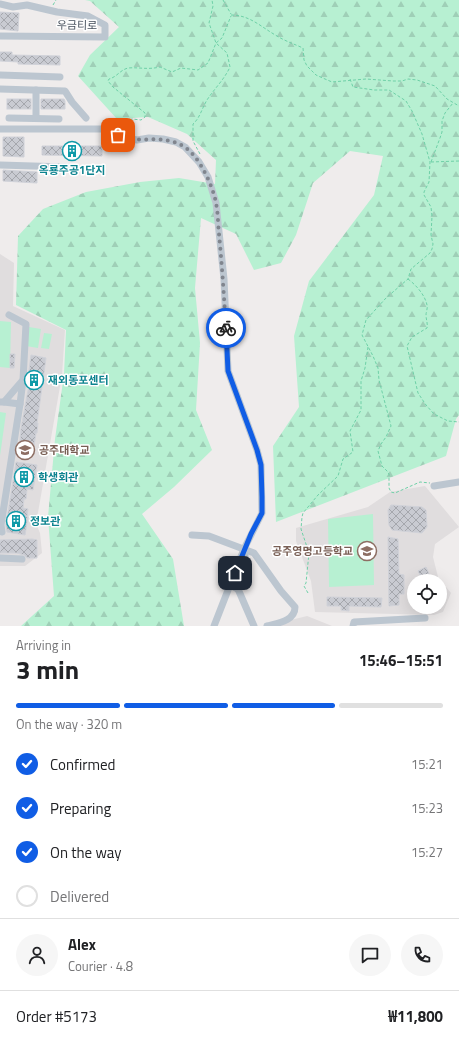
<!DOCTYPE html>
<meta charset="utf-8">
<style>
body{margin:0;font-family:"Titillium Web","Noto Sans KR",sans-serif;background:#f6f6f6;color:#202124;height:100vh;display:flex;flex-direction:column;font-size:15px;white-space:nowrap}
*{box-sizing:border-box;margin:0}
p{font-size:13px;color:#757577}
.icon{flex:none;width:22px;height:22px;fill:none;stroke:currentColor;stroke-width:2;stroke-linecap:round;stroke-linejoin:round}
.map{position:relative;height:626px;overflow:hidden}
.drawer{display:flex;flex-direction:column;background:#fff;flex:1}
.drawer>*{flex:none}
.fabs{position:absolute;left:407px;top:574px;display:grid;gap:8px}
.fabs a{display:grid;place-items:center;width:40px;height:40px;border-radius:50%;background:#fff;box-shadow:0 4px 16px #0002;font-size:20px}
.pin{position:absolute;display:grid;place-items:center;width:34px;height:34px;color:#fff;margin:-17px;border-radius:8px;box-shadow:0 2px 6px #0006}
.courier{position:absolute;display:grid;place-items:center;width:40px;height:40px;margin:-20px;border:3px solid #105de5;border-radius:50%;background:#fff;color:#222;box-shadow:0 1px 5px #0007}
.headline em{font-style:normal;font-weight:700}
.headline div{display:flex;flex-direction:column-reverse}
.headline{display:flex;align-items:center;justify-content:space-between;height:68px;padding:0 16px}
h1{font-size:26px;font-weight:700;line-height:30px}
.bar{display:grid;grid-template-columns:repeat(4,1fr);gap:6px 4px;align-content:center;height:48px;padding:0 16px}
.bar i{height:5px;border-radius:3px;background:#e0e0e0}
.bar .active{background:#105de5}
.bar p{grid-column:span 4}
.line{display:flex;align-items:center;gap:10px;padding:0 16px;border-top:1px solid #e0e0e0}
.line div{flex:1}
.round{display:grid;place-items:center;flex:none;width:42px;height:42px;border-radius:21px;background:#f6f6f6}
ol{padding:0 16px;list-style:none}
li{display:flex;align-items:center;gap:12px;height:44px}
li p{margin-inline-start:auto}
li .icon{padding:4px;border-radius:50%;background:#105de5;color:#fff;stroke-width:4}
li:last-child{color:#757577}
li i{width:22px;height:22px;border:2px solid #e0e0e0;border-radius:50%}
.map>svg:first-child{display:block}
</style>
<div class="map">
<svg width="459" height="626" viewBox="0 0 459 626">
<defs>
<pattern id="forest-firs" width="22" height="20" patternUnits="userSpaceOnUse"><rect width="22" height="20" fill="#b7f0d2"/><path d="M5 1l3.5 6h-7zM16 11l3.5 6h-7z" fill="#9fcfb7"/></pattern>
<pattern id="building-cross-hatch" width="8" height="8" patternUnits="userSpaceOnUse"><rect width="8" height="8" fill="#c9cbd2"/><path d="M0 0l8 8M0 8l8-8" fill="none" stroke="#a5a7ad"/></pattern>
</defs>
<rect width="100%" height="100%" fill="#efecec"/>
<g fill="#e0ddde">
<polygon points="0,254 14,263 13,306 65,330 62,375 36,524 40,533 42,553 25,566 0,566"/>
<polygon points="425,486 459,527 435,544 433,557 439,581 414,581 414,607 440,607 440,584 446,587 451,593 443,612 434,615 315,612 311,581 296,541 296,528 368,507 390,492"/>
<polygon points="307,616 332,626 266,626 299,618"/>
</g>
<polygon fill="url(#forest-firs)" points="85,0 459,0 459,415 456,419 446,456 276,522 273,446 299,407 294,336 309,281 374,195 383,156 350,151 313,183 296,235 281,263 254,270 236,234 201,218 195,288 200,343 196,410 212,450 174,487 142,514 173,559 184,626 21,626 54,596 48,517 55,439 64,374 66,330 16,305 18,236 43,209 86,192 140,182 179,178 215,184 216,160 187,134 148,117 117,119 78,76 90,55 119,27 90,1"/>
<g fill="#b7f0d2">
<polygon points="0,321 11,322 10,368 0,367"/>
<polygon points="29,327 41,329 38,348 26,346"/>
<polygon points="44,333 52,334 49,349 41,348"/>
<polygon points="0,412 6,413 0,456"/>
<polygon points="373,514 374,585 329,587 328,519"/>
</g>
<g fill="url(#building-cross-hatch)" stroke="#d0d2d9">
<polygon points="0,12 19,13 18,31 0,29"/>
<polygon points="0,52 12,52 12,55 60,56 60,65 18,64 18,62 0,61"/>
<rect x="7" y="99" width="24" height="10"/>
<polygon points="41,99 64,99 65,101 65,109 41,109"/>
<polygon points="3,137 24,137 24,157 3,156"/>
<polygon points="42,146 102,146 102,156 42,155"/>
<polygon points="3,170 37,172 37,183 3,181"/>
<polygon points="10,354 15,354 14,368 10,368"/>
<polygon points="31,355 46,358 37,423 38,423 37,433 36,433 33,452 19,451 21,428 29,385 27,385"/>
<polygon points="16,462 37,465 33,490 27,489 26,499 24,499 23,508 28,509 27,517 28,517 25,535 7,532 6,525"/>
<polygon points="391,505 422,507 426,510 427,527 422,533 392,530 389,525 388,510"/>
<polygon points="388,537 398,539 399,574 404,575 404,594 399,594 399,605 389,606"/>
<polygon points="32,539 37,540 37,558 27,558 24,555 17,553 0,553 0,540"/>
<polygon points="426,567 432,581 423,581 418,571"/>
<polygon points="327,597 382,598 381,607 349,606 349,611 341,610 341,606 327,606"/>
</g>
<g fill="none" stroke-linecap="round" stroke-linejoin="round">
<g stroke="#6ed0a7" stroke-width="1" stroke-dasharray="3 2" stroke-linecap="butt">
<polyline points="223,0 231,14"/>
<polyline points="53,5 56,0"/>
<path d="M 231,15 C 250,15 261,27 277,36 C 285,41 294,44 303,48 L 304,60 L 307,66 L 316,75 L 325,79 L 332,82 L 366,79 L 393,81 L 402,81 L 408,79 L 417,80 L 435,86 L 447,99 L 459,106"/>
<polyline points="350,79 353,87 374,90 389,90 406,101 412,111 422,134 430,162 429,182 424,192 424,195 431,207 432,216 431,235 433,244 432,249 430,253 411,269 408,279 386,298 366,320 362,335 373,356 378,368 379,380 391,426 386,437 381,444 378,451 382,466 387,471 389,474 389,488 391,492 395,493 420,482 430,483"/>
<path d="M 116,126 L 132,119 L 141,120 L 145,117 L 145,113 L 113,87 L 108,81 L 109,79 C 117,77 120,70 128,68 C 139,67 147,70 160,67 L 172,72 L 181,68 L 198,70 L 208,63 L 216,43 L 222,38 L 231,16"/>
<path d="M 200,154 L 193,141 L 193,124 C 200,118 202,108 207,100 C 214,89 224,80 230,67 L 227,53 L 216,43 L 209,23 L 213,6 L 212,0"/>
<polyline points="431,162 440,138 442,132 442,121 445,113 453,103"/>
<polyline points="431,162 459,161"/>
<path d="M 408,279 C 416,285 425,295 427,305 C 428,308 426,312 426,315 C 426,320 428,323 427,328 L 412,337 L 407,346 L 418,393 L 426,405 L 434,414 L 448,421 L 459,422"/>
<polyline points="308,593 304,586 306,583 309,553 301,529 302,517 303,513 318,495 338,476 343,459 353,452 350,431 361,410 361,381 365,368 368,347"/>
</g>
<g stroke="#bcc6d0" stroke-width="7">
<polyline points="0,4 13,7 27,5 57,12 88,16 105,25 105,37 0,36"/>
<polyline points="0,75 60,77"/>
<polyline points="0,89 65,91 72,102 86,118"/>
<polyline points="9,118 59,119"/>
<polyline points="36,118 36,90"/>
<polyline points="0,129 104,129 111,131 126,138 137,140 149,138 163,139 176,142 185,147 199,162 208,177 216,203 224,279 228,371 257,450 261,465 262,513 244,549 214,626"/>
<polyline points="0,165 66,167"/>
<polyline points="0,402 4,402 23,380 26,324 9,315"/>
<polyline points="4,402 20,404 23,380"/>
<polyline points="434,486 459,482"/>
<polyline points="2,532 1,525 20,404"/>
<path d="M 192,535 L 209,536 L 254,553 L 281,591 L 295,607 C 295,621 278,623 267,626"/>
<polyline points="0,558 22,559"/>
<polyline points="230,585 238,589 254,626"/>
<path d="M 238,589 C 242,573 248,568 244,550"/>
<polyline points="353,626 354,622 425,618"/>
</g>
</g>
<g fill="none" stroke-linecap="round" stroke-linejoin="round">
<path stroke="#80858e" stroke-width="4" stroke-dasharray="0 7.2" d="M 118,135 C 140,145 160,133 183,146 C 199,155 213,186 216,203 C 218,213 218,224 219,234 C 222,265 224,297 226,328"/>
<polyline stroke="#105de5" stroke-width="5" points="226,328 228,371 257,450 261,465 262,497 262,513 251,534 235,573"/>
</g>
<defs>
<g id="building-ring" transform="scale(1)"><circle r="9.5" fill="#fff" stroke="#0f9aa8" stroke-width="1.5"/><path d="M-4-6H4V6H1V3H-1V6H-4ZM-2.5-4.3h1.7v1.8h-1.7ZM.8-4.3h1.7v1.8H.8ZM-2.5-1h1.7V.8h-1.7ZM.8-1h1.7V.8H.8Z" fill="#0f9aa8"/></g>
<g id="university-ring" transform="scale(1)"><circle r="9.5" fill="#fff" stroke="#8d6e63" stroke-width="1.5"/><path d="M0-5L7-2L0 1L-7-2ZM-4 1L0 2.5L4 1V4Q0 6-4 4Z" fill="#8d6e63"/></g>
<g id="school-ring" transform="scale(1)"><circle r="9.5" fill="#fff" stroke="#8d6e63" stroke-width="1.5"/><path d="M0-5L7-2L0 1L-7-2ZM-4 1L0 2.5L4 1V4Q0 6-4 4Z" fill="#8d6e63"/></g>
</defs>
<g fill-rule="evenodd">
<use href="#building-ring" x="72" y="151"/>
<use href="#building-ring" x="34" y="380"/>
<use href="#university-ring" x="25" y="450"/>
<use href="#building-ring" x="24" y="477"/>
<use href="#building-ring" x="16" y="521"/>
<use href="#school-ring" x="367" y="551"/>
</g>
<g text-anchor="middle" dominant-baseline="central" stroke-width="3" stroke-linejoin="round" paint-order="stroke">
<g font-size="11" fill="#444e5b" stroke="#fff">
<text transform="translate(77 25) rotate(1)">우금티로</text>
</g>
<g font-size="11" font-weight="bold" fill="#0d838f" stroke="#fff" text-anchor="start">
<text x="72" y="170" text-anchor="middle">옥룡주공1단지</text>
<text x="48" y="380">재외동포센터</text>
<text x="38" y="477">학생회관</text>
<text x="30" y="521">정보관</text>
</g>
<g font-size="11" font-weight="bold" fill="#785e54" stroke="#fff" text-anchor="start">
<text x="39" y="450">공주대학교</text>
<text x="353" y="551" text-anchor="end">공주영명고등학교</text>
</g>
</g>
</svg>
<div class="fabs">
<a><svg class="icon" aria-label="locate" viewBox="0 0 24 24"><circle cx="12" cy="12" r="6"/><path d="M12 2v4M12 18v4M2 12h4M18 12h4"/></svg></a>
</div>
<div class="pin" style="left:118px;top:135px;background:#ea580c"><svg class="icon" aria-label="bag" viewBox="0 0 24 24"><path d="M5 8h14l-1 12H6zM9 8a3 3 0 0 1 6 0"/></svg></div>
<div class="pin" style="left:235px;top:573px;background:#1f2937"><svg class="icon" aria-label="home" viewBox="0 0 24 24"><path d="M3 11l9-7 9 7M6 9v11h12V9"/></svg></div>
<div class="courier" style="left:226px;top:328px"><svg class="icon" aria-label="bike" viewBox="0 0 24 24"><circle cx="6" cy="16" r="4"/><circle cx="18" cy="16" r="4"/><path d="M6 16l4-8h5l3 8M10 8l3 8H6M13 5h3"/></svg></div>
</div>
<section class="drawer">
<div class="headline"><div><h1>3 min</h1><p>Arriving in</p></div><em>15:46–15:51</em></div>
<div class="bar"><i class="active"></i><i class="active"></i><i class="active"></i><i></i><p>On the way · 320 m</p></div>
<ol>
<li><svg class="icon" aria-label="check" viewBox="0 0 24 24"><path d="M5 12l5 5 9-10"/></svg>Confirmed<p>15:21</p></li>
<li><svg class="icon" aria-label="check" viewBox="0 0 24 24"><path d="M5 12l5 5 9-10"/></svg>Preparing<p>15:23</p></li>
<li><svg class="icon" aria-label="check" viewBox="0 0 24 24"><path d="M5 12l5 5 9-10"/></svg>On the way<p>15:27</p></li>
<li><i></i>Delivered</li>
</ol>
<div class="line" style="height:72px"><a class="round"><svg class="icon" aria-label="person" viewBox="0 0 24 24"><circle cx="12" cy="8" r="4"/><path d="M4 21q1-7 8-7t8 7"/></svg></a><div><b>Alex</b><p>Courier · 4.8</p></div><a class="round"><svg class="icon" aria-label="chat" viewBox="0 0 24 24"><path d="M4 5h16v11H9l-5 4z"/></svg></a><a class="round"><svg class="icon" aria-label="phone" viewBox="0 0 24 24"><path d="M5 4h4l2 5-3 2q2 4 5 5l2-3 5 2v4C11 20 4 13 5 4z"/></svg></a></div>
<div class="line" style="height:52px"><div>Order #5173</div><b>₩11,800</b></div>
</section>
